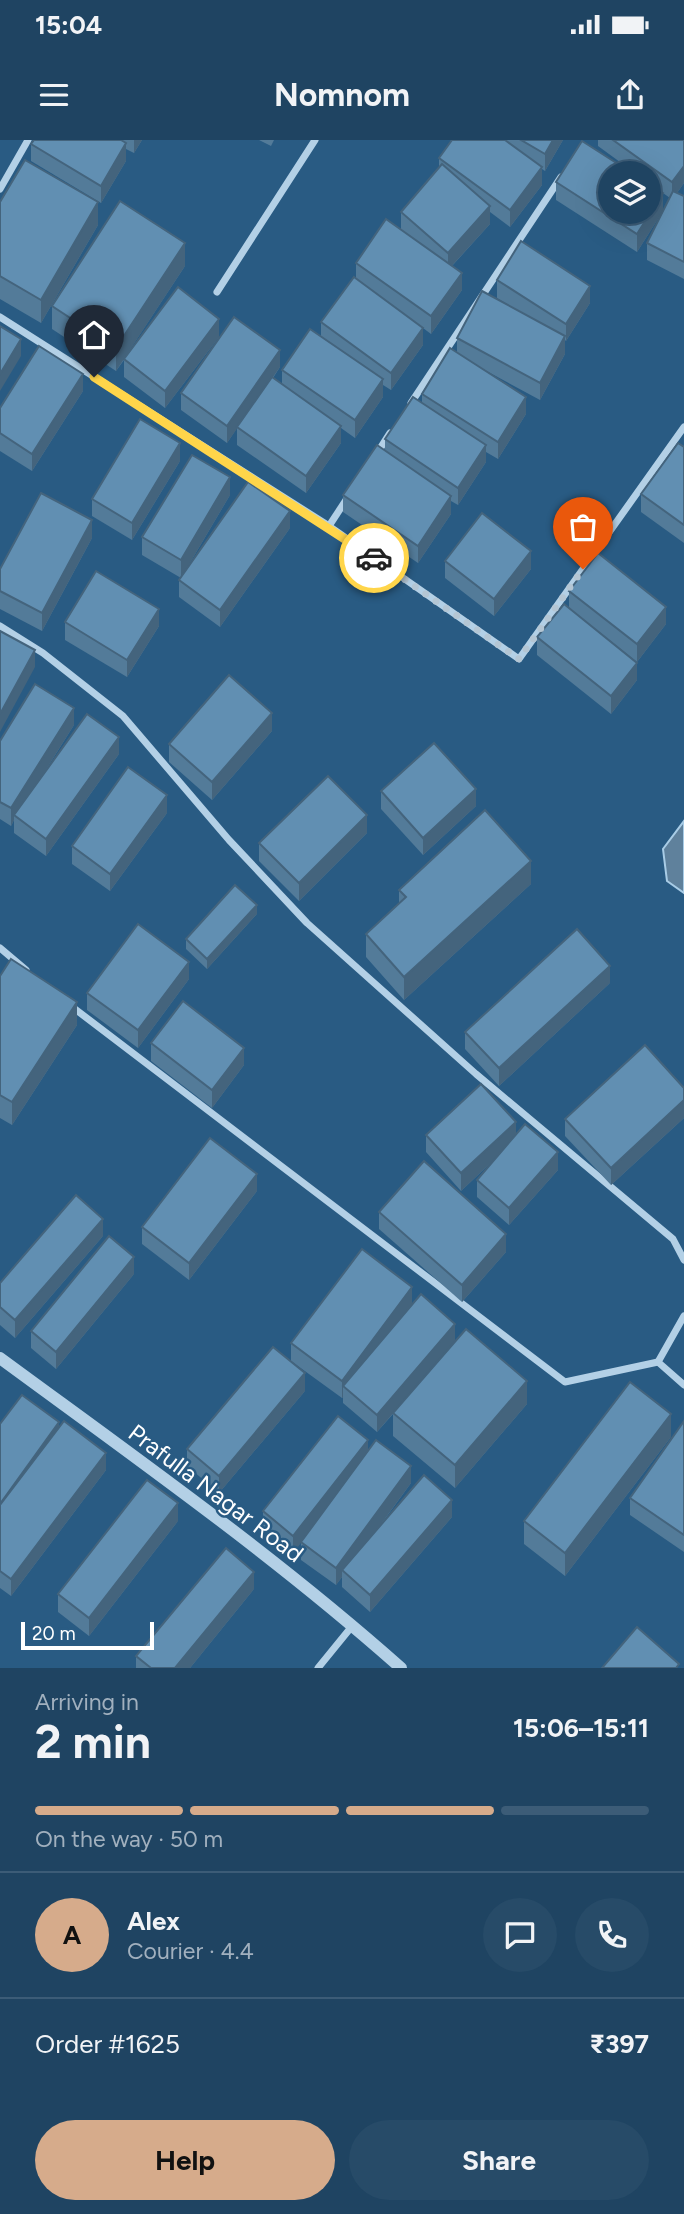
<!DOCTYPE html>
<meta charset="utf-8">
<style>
body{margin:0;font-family:Figtree,sans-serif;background:#274b68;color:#f1f3f6;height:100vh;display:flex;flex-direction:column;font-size:26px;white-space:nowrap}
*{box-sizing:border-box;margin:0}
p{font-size:23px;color:#a1b0be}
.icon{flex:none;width:38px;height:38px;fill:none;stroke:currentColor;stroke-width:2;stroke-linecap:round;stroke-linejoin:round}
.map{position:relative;height:1528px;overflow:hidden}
.drawer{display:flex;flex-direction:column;background:#1f4462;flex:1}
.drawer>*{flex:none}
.controls{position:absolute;left:598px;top:21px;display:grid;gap:14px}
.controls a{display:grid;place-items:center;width:63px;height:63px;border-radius:50%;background:#1f4462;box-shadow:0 7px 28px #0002,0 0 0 2px #3c5c77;font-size:35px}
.scale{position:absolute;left:21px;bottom:18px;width:133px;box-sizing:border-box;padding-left:7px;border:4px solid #fff;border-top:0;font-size:19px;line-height:24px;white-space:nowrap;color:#fff;-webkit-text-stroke:5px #295b83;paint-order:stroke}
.pin{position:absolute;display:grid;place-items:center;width:60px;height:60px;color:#fff;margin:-72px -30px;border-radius:50% 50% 50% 0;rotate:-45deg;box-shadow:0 0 7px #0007}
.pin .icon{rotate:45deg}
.courier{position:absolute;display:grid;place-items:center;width:70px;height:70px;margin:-35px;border:5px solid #ffd54a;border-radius:50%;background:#fff;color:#222;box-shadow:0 2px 9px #0007}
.head em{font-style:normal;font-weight:700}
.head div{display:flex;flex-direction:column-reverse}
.head{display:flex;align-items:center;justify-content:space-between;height:119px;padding:0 35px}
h1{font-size:46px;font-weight:700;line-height:52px}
.bar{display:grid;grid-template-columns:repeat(4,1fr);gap:10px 7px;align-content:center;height:84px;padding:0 35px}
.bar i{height:9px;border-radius:5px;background:#3c5c77}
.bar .on{background:#d6ab8b}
.bar p{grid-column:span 4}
.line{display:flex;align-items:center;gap:18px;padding:0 35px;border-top:2px solid #3c5c77}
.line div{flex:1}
.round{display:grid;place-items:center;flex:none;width:74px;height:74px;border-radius:37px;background:#274b68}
.action{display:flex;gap:14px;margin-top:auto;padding:14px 35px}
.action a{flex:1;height:80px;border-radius:42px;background:#d6ab8b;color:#111;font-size:28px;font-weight:700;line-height:80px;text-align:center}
.action a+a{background:#274b68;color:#f1f3f6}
.status{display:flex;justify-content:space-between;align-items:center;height:49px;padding:0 35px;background:#1f4462;direction:ltr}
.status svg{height:19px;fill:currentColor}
header{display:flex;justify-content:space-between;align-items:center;height:91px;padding:0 35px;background:#1f4462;font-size:32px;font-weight:700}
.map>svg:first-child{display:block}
</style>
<div class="status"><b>15:04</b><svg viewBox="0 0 49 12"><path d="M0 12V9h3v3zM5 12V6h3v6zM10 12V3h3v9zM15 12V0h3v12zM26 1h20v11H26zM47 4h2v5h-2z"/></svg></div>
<header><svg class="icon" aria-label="menu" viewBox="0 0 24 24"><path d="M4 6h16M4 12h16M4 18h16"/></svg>Nomnom<svg class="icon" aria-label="share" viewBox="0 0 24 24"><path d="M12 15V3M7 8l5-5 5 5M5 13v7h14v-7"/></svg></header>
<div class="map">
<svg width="684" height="1528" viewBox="0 0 684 1528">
<rect width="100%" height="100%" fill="#295b83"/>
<polygon fill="#5f819c" stroke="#a8cce6" stroke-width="2" points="684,681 684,753 667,741 663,709"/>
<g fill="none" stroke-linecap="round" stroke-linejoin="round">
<g stroke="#b3d0e6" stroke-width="7">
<polyline points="0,49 28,0"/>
<polyline points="217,152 315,0"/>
<polyline points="0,177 329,386 519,519 684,287"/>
<polyline points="411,263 561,37"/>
<polyline points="376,315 390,293"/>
<polyline points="329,386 348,357"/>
<polyline points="0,486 43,513 123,576 229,700 307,783 476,934 673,1099 684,1120"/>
<polyline points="0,808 26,830"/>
<polyline points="71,866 565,1242 658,1222"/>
<polyline points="684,1176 658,1222 684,1245"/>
<polyline points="318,1528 353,1485"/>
</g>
<path stroke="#b3d0e6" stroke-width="12" d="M 0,1218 C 136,1318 275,1416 401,1528"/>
</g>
<g fill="#537b99">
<polygon points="34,0 142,0 134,13 126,9 126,21 101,63 31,21 31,4"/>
<polygon points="259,0 274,0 271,6"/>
<polygon points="452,0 563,0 545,31 542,29 542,45 510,87 490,72 490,84 452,126 462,150 431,194 423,188 423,205 391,250 383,245 383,257 355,298 341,288 341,303 306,353 237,305 237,288 227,303 181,270 181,253 280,227 273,238 282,245 282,230 321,197 321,182 356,138 356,123 409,96 401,89 401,72 439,28 439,18"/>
<polygon points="598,0 684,0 684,43 677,53 684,56 684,139 647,120 647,103 670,58 649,43 649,33 635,33 598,6"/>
<polygon points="556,42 663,71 637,112 556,60"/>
<polygon points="0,62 98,85 41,183 0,159"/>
<polygon points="185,126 127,214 219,197 165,268 124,237 124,220 116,231 52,189 52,166"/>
<polygon points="497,140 590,163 566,201 565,200 565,214 540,260 481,228 526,274 498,319 486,312 486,322 458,365 451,361 451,374 418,423 343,372 343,355 385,311 385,299 422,262 422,254 457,213 457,198 518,171 497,158"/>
<polygon points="83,251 32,331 0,311 0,268"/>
<polygon points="684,307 684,403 641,372 641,354"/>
<polygon points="180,321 132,400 92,376 92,359"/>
<polygon points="230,355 181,438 142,415 142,397"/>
<polygon points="290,388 220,487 179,457 179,440"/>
<polygon points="92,398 42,491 0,469 0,429"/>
<polygon points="445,421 531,429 494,476 445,438"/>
<polygon points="569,451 666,484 637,522 569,468"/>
<polygon points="65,482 159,486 127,537 65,500"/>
<polygon points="537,497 637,540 611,574 537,515"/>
<polygon points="74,585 37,644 119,614 46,716 14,693 14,680 11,686 0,679 0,601"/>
<polygon points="272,591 212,660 169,622 169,604"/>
<polygon points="381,651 476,666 423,715 381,669"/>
<polygon points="167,673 110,751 72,724 72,706"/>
<polygon points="367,693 299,761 259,721 259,703"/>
<polygon points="531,744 404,860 366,817 366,794 399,763 399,750"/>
<polygon points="257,774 207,829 186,809 186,799"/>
<polygon points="0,836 77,885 12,985 0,978"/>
<polygon points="189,839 138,908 87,870 87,853"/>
<polygon points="610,843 499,946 465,909 465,892"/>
<polygon points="151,903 244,925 212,968 151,921"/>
<polygon points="684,948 684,978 611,1045 565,996 565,979"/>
<polygon points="426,995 516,995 558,1030 509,1085 477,1057 477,1040 495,1019 461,1051 426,1012"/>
<polygon points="257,1051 189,1140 142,1104 142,1087"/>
<polygon points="379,1072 506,1112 462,1162 379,1089"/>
<polygon points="103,1096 15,1198 0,1185 0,1143"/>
<polygon points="134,1134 56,1229 31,1208 31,1191"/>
<polygon points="412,1164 404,1175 455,1201 425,1237 527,1264 455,1348 393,1296 393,1274 377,1292 343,1263 343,1257 342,1258 291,1221 291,1203"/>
<polygon points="305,1251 219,1353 187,1326 187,1309"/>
<polygon points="684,1281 684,1412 630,1375 630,1358"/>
<polygon points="0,1284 59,1287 106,1330 11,1456 0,1448"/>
<polygon points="671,1297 565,1436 524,1404 524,1381"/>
<polygon points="368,1311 411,1343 377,1390 452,1377 370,1472 342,1447 342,1437 336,1445 301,1420 301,1402 293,1413 263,1388 263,1371"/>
<polygon points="178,1381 89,1496 58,1472 58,1454"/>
<polygon points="254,1449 190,1528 136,1528 136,1516"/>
</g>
<g fill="#44647d">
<polygon points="134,0 142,0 134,13"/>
<polygon points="553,0 563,0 545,31 545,14"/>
<polygon points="126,3 126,21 101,63 101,46"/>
<polygon points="684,26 684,43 672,60 672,42"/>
<polygon points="542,27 542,45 510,87 510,70"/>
<polygon points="663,53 663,71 637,112 637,94"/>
<polygon points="98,62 98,85 41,183 41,160"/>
<polygon points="490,66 490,84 448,130 448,113"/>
<polygon points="185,103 185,126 116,231 116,208"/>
<polygon points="462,133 462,150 431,194 431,176"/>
<polygon points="590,146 590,163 566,201 566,184"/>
<polygon points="219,179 219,197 165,268 165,251"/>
<polygon points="423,188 423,205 391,250 391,233"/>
<polygon points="565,196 565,214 540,260 540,243"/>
<polygon points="21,199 21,216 0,251 0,234"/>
<polygon points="280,210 280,227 227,303 227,286"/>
<polygon points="83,234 83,251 32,331 32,314"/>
<polygon points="383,239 383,257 355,298 355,280"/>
<polygon points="526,257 526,274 498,319 498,302"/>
<polygon points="341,286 341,303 306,353 306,336"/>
<polygon points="180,303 180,321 132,400 132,383"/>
<polygon points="486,305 486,322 458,365 458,348"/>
<polygon points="230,337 230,355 181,438 181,420"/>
<polygon points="451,356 451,374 418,423 418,406"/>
<polygon points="290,371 290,388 220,487 220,470"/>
<polygon points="92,380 92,398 42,491 42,473"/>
<polygon points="531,411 531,429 494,476 494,459"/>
<polygon points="666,467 666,484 637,522 637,504"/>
<polygon points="159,469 159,486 127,537 127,520"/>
<polygon points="35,510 35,527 0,592 0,574"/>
<polygon points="637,523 637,540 611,574 611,556"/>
<polygon points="74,568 74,585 16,677 14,675 14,680 11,686 11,668"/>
<polygon points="272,573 272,591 212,660 212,642"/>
<polygon points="119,597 119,614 46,716 46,699"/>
<polygon points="476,649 476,666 423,715 423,698"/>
<polygon points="167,655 167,673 110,751 110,734"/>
<polygon points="367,675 367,693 299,761 299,743"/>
<polygon points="531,721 531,744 404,860 404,837"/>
<polygon points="257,765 257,774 207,829 207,819"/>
<polygon points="189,822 189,839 138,908 138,890"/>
<polygon points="610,826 610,843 499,946 499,928"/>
<polygon points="77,862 77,885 12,985 12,962"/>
<polygon points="244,908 244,925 212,968 212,950"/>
<polygon points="684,960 684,978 611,1045 611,1028"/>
<polygon points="516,982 516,999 461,1051 461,1033"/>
<polygon points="558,1012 558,1030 509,1085 509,1068"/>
<polygon points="257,1034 257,1051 189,1140 189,1123"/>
<polygon points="103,1079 103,1096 15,1198 15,1180"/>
<polygon points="506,1094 506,1112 462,1162 462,1145"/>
<polygon points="134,1117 134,1134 56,1229 56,1212"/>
<polygon points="412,1147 412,1164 348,1250 343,1246 343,1257 342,1258 342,1241"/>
<polygon points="455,1184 455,1201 377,1292 377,1275"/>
<polygon points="305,1233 305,1251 219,1353 219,1336"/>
<polygon points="527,1241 527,1264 455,1348 455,1325"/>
<polygon points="671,1274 671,1297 565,1436 565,1413"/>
<polygon points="59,1282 59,1299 0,1364"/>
<polygon points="368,1300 368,1317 293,1413 293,1396"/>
<polygon points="106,1313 106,1330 11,1456 11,1439"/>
<polygon points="411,1326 411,1343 345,1433 342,1430 342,1437 336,1445 336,1428"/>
<polygon points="452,1360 452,1377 370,1472 370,1455"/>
<polygon points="178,1363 178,1381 89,1496 89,1478"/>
<polygon points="254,1432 254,1449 190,1528 175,1528"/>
</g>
<g fill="#618fb2" stroke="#44647d" stroke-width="2">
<polygon points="34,0 121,0 126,3 101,46 31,4"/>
<polygon points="452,0 505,0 542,27 510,70 439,18"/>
<polygon points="521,0 553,0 545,14"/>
<polygon points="613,0 684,0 684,26 672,42"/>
<polygon points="582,1 632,33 611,33 611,72 649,72 649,45 663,53 637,94 556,42"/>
<polygon points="25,20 98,62 41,160 0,136 0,62"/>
<polygon points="442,24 490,66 448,113 401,72"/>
<polygon points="673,51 684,56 684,122 647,103"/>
<polygon points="120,61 185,103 116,208 52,166"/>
<polygon points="386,79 462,133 431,176 356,123"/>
<polygon points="521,101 590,146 566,184 497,140"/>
<polygon points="354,137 423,188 391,233 321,182"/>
<polygon points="178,147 219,179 165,251 124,219"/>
<polygon points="482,151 565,196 540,243 457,198"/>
<polygon points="234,177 280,210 227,286 181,253"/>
<polygon points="0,186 21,199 0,234"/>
<polygon points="310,189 383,239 355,280 282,230"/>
<polygon points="39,206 83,234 32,314 0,293 0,268"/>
<polygon points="450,208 526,257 498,302 422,254"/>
<polygon points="272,237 341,286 306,336 237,287"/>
<polygon points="413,257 486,305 458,348 385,299"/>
<polygon points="140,279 180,303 132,383 92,359"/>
<polygon points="678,303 684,307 684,385 641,354"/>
<polygon points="377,305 451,356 418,406 343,355"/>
<polygon points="192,315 230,337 181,420 142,397"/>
<polygon points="248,342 290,371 220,470 179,440"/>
<polygon points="41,353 92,380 42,473 0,451 0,429"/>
<polygon points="482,373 531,411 494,459 445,421"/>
<polygon points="598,413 666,467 637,504 569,451"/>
<polygon points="96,431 159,469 127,520 65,482"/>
<polygon points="564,464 637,523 611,556 537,497"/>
<polygon points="0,491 35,510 0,574"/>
<polygon points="229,535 272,573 212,642 169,604"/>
<polygon points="35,544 74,568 11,668 0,662 0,601"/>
<polygon points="87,574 119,597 46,699 14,675"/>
<polygon points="434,603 476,649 423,698 381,651"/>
<polygon points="128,627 167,655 110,734 72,706"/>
<polygon points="328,636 367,675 299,743 259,703"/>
<polygon points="485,670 531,721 404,837 366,794 406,757 399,750"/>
<polygon points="235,745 257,765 207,819 186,799"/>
<polygon points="138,784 189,822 138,890 87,853"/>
<polygon points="577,789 610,826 499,928 465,892"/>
<polygon points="11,819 77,862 12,962 0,955 0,836"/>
<polygon points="183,861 244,908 212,950 151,903"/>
<polygon points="645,905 684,948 684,960 611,1028 565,979"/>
<polygon points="481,944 516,982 461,1033 426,995"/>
<polygon points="525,984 558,1012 509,1068 477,1040"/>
<polygon points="210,998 257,1034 189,1123 142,1087"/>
<polygon points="424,1021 506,1094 462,1145 379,1072"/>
<polygon points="76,1055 103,1079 15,1180 0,1167 0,1143"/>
<polygon points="109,1096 134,1117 56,1212 31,1191"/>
<polygon points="362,1109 412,1147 342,1241 291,1203"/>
<polygon points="421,1154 455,1184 377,1275 343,1246"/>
<polygon points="466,1189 527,1241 455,1325 393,1273"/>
<polygon points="273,1207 305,1233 219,1336 187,1309"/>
<polygon points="630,1242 671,1274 565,1413 524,1381"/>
<polygon points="22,1255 59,1282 0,1364 0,1284"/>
<polygon points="338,1276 368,1300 293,1396 263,1371"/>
<polygon points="64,1281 106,1313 11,1439 0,1431 0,1365"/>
<polygon points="684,1281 684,1395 630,1358"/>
<polygon points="376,1300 411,1326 336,1428 301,1402"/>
<polygon points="424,1335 452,1360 370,1455 342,1430"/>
<polygon points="147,1340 178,1363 89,1478 58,1454"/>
<polygon points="226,1408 254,1432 175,1528 151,1528 136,1516"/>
<polygon points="637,1487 679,1524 676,1528 602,1528"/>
</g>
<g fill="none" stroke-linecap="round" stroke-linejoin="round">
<polyline stroke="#b4c6d4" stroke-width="7" stroke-dasharray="0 12.6" points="374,418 519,519 583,429"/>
<polyline stroke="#ffd54a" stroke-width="9" points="94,237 374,418"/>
</g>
<g text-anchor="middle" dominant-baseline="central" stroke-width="5" stroke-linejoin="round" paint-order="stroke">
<g font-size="24" fill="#fff" stroke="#295b83">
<text transform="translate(216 1353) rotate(37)">Prafulla Nagar Road</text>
</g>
</g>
</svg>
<div class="controls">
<a><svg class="icon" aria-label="layers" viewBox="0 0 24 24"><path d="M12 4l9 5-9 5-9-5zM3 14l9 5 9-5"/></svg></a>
</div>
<div class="scale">20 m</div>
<div class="pin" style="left:583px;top:429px;background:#ea580c"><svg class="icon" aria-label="bag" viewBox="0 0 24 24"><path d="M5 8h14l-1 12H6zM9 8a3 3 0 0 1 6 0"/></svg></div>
<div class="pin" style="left:94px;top:237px;background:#1f2937"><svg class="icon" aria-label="home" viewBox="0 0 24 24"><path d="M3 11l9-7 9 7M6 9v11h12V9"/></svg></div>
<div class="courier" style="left:374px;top:418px"><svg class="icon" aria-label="car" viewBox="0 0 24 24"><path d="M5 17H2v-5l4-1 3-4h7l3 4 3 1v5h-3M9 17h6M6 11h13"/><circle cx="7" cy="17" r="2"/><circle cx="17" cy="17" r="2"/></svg></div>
</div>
<section class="drawer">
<div class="head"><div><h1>2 min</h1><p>Arriving in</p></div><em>15:06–15:11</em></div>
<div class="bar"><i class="on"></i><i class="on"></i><i class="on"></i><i></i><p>On the way · 50 m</p></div>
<div class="line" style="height:126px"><b class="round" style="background:#d6ab8b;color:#111">A</b><div><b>Alex</b><p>Courier · 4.4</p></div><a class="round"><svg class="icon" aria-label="chat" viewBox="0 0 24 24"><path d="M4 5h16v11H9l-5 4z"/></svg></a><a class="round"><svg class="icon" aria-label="phone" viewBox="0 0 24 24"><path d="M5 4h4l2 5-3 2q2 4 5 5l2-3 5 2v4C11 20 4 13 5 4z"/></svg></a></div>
<div class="line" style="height:91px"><div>Order #1625</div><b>₹397</b></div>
<div class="action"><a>Help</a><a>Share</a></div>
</section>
